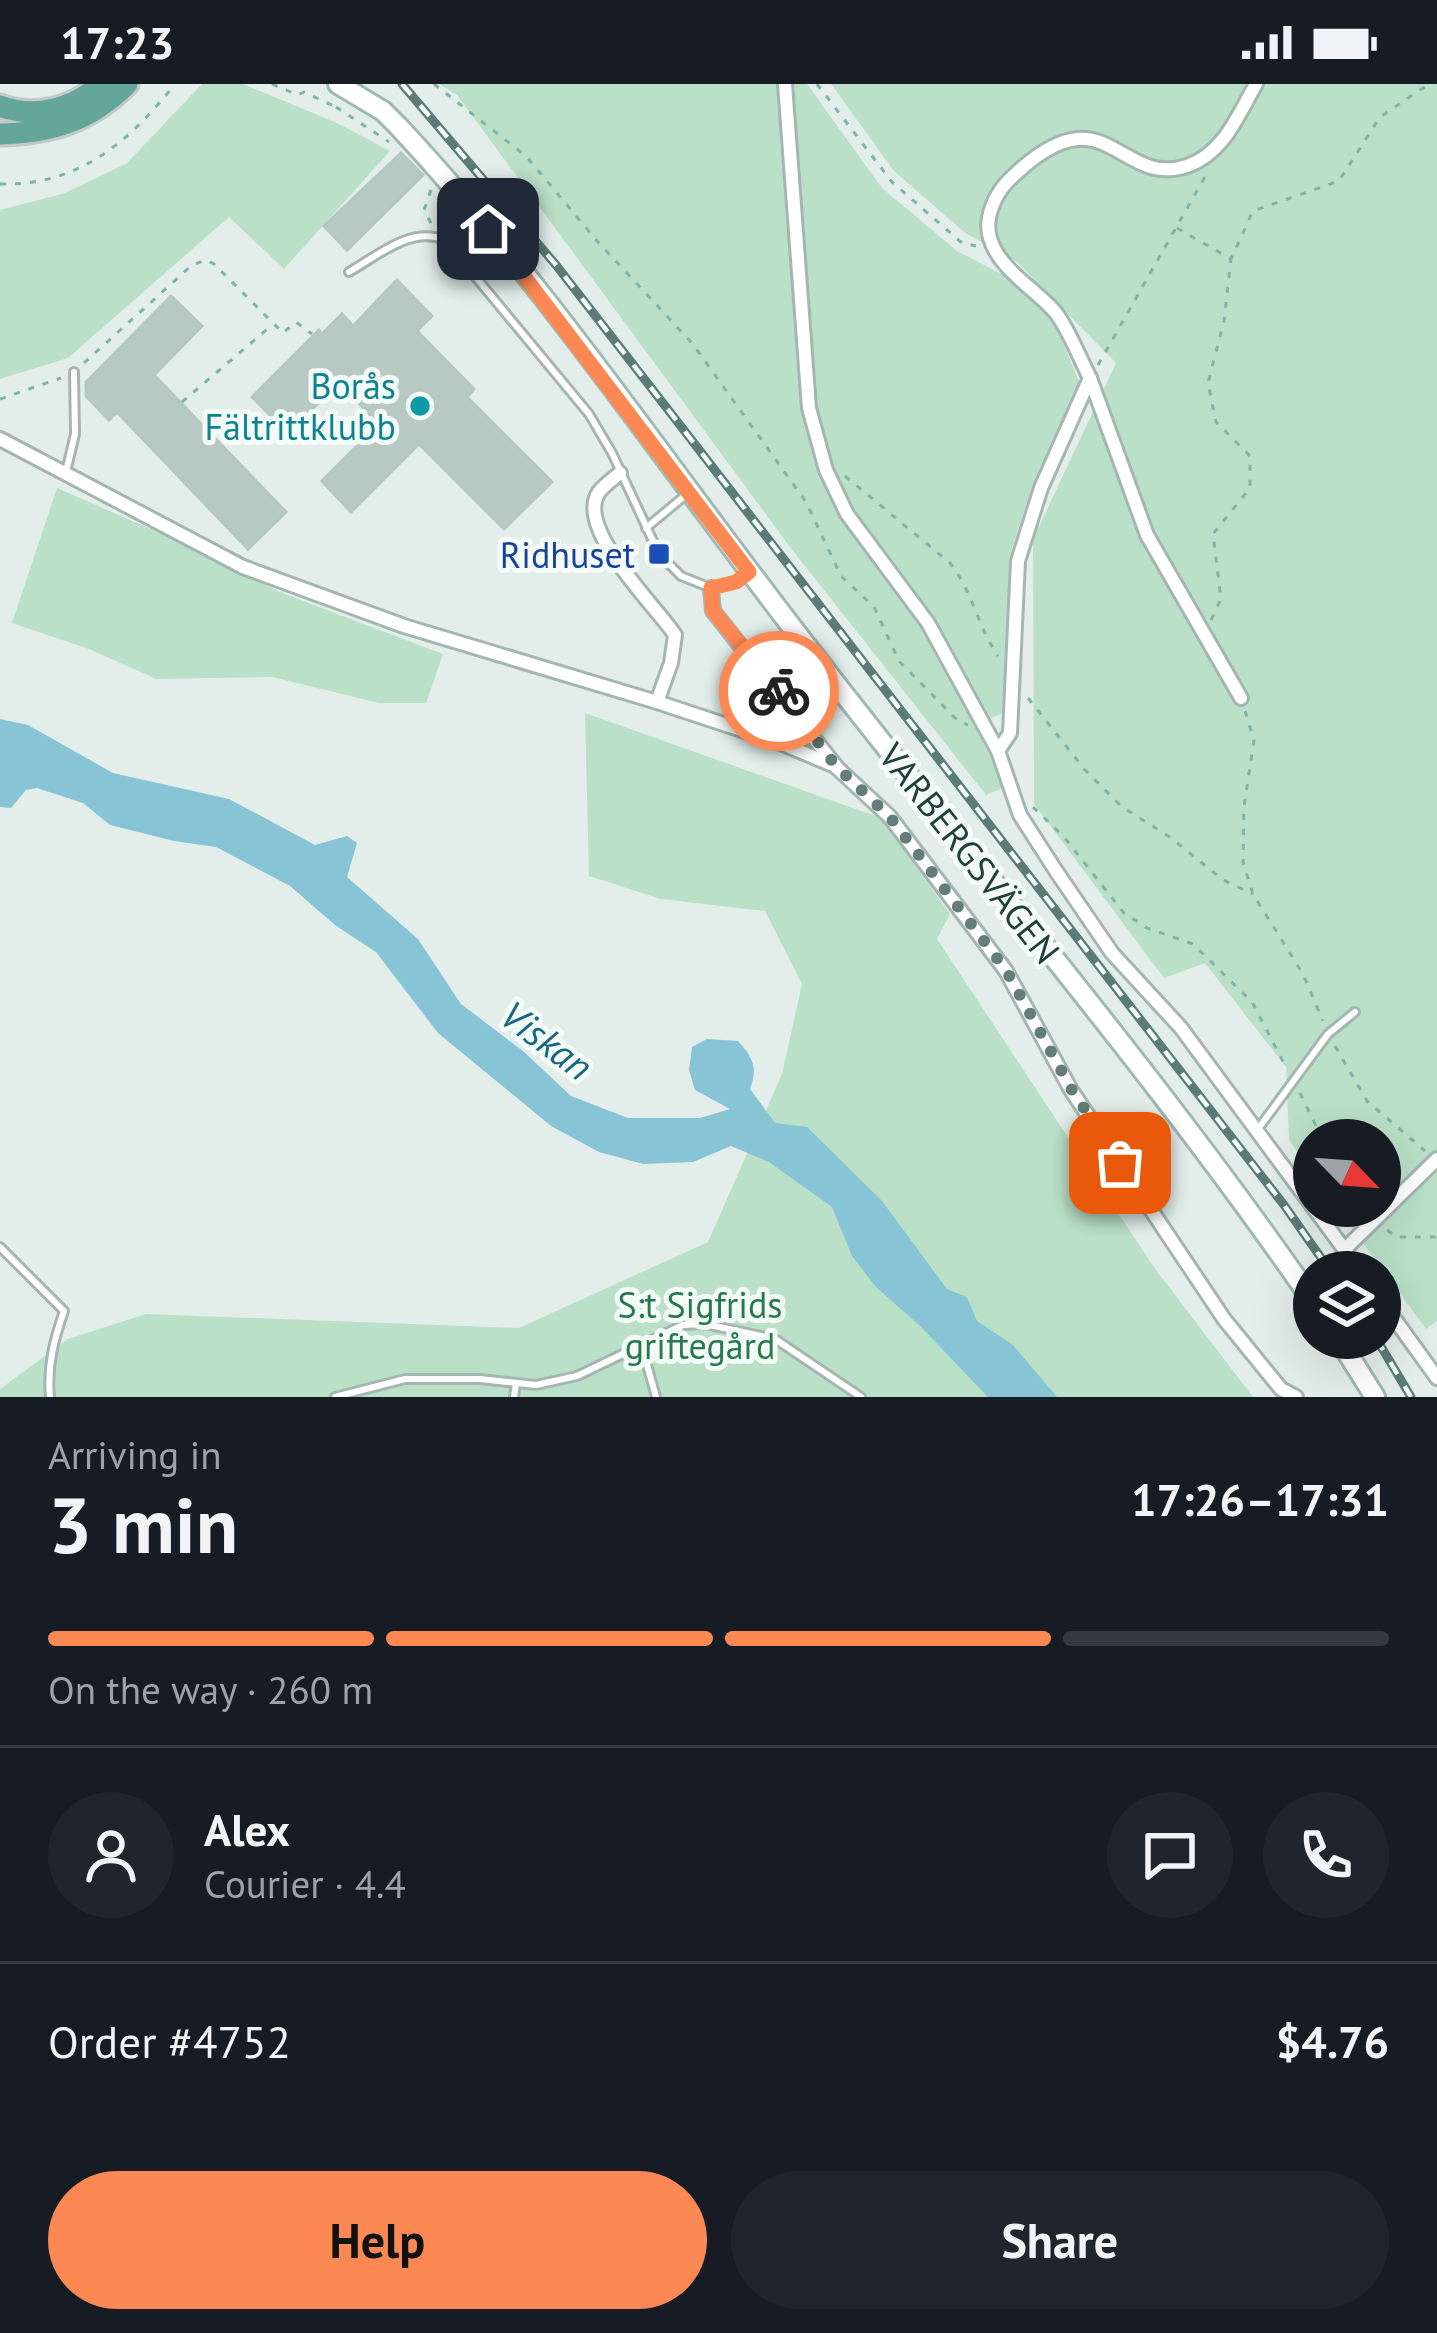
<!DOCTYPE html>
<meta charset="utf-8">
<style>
body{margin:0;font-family:"PT Sans",sans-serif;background:#20242c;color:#f1f3f6;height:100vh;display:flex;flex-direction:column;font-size:45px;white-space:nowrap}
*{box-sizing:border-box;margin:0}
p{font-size:39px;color:#9ea1a6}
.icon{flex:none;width:66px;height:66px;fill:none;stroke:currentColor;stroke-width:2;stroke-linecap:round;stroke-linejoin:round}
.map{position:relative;height:1313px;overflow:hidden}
.drawer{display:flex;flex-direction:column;background:#171b24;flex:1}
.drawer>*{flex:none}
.needle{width:78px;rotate:115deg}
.fabs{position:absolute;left:1293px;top:1035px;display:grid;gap:24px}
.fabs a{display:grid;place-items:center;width:108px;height:108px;border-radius:50%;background:#171b24;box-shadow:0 12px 48px #0002;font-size:60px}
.pin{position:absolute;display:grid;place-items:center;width:102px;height:102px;color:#fff;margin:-51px;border-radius:24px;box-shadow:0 6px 18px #0006}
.courier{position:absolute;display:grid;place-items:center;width:120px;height:120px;margin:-60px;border:9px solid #fc8953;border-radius:50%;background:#fff;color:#222;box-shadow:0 3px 15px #0007}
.overview em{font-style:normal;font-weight:700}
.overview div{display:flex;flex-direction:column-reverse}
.overview{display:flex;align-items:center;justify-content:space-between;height:204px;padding:0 48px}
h1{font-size:78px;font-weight:700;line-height:90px}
.bar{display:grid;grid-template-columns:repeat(4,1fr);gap:18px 12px;align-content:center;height:144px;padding:0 48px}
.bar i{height:15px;border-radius:9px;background:#363941}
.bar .current{background:#fc8953}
.bar p{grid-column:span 4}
.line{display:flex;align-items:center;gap:30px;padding:0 48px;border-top:3px solid #363941}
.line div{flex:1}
.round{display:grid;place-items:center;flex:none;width:126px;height:126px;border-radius:63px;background:#20242c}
.cta{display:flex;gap:24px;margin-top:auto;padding:24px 48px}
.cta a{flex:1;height:138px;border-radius:72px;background:#fc8953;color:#111;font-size:48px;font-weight:700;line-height:138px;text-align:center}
.cta a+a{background:#20242c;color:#f1f3f6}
.status{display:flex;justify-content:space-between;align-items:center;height:84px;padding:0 60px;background:#171b24;direction:ltr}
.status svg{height:33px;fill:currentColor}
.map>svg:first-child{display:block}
</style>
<div class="status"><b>17:23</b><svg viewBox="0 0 49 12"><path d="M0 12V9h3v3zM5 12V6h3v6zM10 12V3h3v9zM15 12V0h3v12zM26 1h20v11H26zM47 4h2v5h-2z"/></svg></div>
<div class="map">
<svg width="1437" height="1313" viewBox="0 0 1437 1313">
<rect width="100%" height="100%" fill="#e3eeea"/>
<g fill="#bae0c7">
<polygon points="202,0 243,0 337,39 390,67 284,185 229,133 68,274 0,295 0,126 65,109 127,79"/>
<polygon points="439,0 807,0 882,104 957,167 1017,198 1054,237 1080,300 1032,402 1009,474 1005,628 975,641 1005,703 986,711 790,463 457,11"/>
<polygon points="831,0 1437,0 1437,1237 1426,1245 1336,1122 1380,1122 1380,1056 1314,1056 1314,1091 1289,1056 1286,983 1205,879 1164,894 1034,720 1033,455 1116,279 1018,179 964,148 894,87"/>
<polygon points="57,404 178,457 282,509 443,570 426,619 379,619 272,593 156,595 89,565 12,539"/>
<polygon points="585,629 881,734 950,830 937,855 1153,1182 1253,1313 0,1313 0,1305 68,1255 146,1230 519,1244 708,1158 782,990 802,900 765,827 661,815 589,792"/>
</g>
<path fill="#87c4d6" d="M 0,635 L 28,641 L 113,689 L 229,715 L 315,761 L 347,752 L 357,759 L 347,793 L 418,855 L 461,920 L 523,967 L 571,1012 L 628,1034 L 700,1034 L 730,1025 L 695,1006 L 689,986 L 692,963 L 707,955 L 738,957 C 753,974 758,983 750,1005 L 775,1039 L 807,1043 L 882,1117 L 947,1205 L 967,1213 L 977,1237 L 1013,1261 L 1057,1313 L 988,1313 L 920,1242 L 876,1203 L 852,1172 L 832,1123 L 769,1078 L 731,1062 L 693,1078 L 643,1080 L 599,1068 L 551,1042 L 438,949 L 376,868 L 335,841 L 290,802 L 216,763 L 174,757 L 110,741 L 83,719 L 37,704 L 26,706 L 11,724 L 0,723 Z"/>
<g fill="#b8c9c3" stroke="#b4c8c1" stroke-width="3">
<polygon points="401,69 423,91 347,166 324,142"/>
<polygon points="397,196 432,232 417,247 474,305 467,313 552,398 504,445 419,360 351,428 322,397 379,340 339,299 288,349 252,313 319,246 322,250 342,230 353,242"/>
<polygon points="171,212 202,242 154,291 286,428 248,465 117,328 109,336 86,312 86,298"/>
</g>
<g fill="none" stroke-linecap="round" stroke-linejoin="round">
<g stroke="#a5b6b2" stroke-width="12">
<g id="service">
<path d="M 349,188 C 379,171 410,142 445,156 L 589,330 L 612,369 L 659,470 L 681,492 L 711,504 L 736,498 L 746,490"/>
<polyline points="66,388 75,350 74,288"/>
<polyline points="646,444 687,410"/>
<polyline points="1258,1045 1328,950 1355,928"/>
<path d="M 0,1163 L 64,1227 C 54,1256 47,1282 50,1313"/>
<polyline points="641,1259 656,1313"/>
<polyline points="335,1313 405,1295 480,1295 536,1301 577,1292 683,1241 705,1240 775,1255 861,1313"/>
<polyline points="514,1313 516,1300"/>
</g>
</g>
<g stroke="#a5b6b2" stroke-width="18">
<g id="minor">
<polyline points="785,0 809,324 826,386 847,430 928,539 998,667 1020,731 1056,787 1112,869 1181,944 1361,1188"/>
<polyline points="1090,294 1147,451 1241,614"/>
<path d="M 0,355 L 243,483 L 404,542 L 657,618 L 671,579 L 675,551 C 656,522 574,444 599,408 C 604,401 613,395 620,389"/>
<polyline points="711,504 713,527 835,681"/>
<polyline points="657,618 778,658 835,682 890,733 1006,887 1071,1006 1224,1235 1281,1305 1296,1313"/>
<path d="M 998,667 L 1010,649 L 1018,477 L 1041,404 L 1090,294 C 1079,273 1070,248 1056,229 C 1036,205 999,186 990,154 C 984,134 995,110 1009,96 C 1106,0 1117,105 1187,82 C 1224,69 1238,31 1256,0"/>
<polyline points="1345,1165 1437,1075"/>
<polyline points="1380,1215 1437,1294"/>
</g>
</g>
<g stroke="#a0bab3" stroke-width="24">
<g id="secondary">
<path d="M 338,0 L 383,27 L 398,42 C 553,208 679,400 819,578 C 984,791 1161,997 1314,1219"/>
<polyline points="1338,1254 1375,1313"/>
</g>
</g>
<g stroke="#c1cac8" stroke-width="27">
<g id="primary">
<path d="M 0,22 C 35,35 73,25 101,0"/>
<path d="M 0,50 C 51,49 90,37 127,0"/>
</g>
</g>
<g stroke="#81b4a7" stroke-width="3" stroke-dasharray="6 9" stroke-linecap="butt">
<polyline points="272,0 298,11 304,8 336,23"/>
<polyline points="434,0 526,72 597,157 692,259 806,418 841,492 874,523 899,577 958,637 968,641"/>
<polyline points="817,0 892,98 962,159 976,162"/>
<polyline points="336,23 389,58"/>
<path d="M 0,100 C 79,102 129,58 175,0"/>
<polyline points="431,106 424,126 432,141"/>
<polyline points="1177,144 1231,175 1253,127 1339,97 1380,33 1429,0"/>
<polyline points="84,279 192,181 206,176 214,180 283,249 296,238 312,250"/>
<polyline points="1098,281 1206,91"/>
<polyline points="0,315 61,294"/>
<polyline points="182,318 272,241"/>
<path d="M 845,392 L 950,479 C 972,506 978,543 998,572"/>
<polyline points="1211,536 1221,515 1213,450 1250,404 1250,372 1216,338 1208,299 1224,237 1231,175"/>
<polyline points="1028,614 1085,686 1122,723 1170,753 1223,796 1253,810"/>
<polyline points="1245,627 1254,656 1244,723 1243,778 1253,810 1303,890 1323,937"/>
<polyline points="1033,723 1064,753 1124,829 1147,844 1193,860 1252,918 1287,985"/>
<polyline points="1335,962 1367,1017 1425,1067"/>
<polyline points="1300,1009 1323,1056"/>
<polyline points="1352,1122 1358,1131"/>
<polyline points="1387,1146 1397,1153 1437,1153"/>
</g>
<use href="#service" stroke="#fff" stroke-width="6"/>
<use href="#minor" stroke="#fff" stroke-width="12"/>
<use href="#secondary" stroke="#fff" stroke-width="18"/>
<use href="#primary" stroke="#64a69a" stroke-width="21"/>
<g stroke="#5b7c76" stroke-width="9">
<g id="rail">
<polyline points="402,0 556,181 1284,1121 1331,1188"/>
<polyline points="1376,1254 1411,1313"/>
</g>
</g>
<use href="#rail" stroke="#f4faf7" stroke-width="4.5" stroke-dasharray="14" stroke-linecap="butt"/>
</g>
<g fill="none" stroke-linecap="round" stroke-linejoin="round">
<polyline stroke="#657d78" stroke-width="12" stroke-dasharray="0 21.6" points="779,607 836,682 890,733 1006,886 1072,1006 1120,1079"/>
<polyline stroke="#fc8953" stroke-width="15" points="488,145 749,488 736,498 711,504 713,527 779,607"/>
</g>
<circle fill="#0f9aa8" stroke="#f4faf7" stroke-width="4.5" cx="420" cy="322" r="12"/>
<rect fill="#1a4fb4" stroke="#f4faf7" stroke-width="4.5" x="647" y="458" width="24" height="24" rx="6"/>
<g text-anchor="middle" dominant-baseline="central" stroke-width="10" stroke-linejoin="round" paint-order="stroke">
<g font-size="36" fill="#0d838f" stroke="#f4faf7" text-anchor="end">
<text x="396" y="301">Borås<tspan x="396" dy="41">Fältrittklubb</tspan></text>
</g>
<g font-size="36" fill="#164399" stroke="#f4faf7" text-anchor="end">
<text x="635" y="470">Ridhuset</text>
</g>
<g font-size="36" fill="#21403a" stroke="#f4faf7">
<text transform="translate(970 769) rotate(52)">VARBERGSVÄGEN</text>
</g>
<g font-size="36" fill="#287a4e" stroke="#f4faf7">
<text x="700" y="1220">S:t Sigfrids<tspan x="700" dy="41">griftegård</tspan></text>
</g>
<g font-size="39" font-style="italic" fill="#166881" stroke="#f4faf7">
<text transform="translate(547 956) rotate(37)">Viskan</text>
</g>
</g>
</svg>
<div class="fabs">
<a><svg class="needle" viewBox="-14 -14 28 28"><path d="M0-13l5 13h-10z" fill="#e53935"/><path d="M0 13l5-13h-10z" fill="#9ea1a6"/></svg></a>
<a><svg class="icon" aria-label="layers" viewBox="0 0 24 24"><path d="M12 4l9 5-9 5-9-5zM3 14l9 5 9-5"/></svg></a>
</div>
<div class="pin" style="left:1120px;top:1079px;background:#ea580c"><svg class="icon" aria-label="bag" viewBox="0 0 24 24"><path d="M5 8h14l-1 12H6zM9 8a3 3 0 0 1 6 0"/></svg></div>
<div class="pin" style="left:488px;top:145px;background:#1f2937"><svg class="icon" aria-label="home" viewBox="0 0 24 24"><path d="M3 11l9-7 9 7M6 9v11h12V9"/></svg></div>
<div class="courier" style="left:779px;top:607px"><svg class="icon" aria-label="bike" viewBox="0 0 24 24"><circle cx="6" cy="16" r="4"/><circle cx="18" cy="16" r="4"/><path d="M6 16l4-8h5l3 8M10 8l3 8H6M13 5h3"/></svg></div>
</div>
<section class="drawer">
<div class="overview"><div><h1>3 min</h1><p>Arriving in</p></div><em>17:26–17:31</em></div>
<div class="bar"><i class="current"></i><i class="current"></i><i class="current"></i><i></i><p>On the way · 260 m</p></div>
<div class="line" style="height:216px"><a class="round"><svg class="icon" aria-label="person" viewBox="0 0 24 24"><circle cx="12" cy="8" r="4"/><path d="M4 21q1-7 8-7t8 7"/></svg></a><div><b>Alex</b><p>Courier · 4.4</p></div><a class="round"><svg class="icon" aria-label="chat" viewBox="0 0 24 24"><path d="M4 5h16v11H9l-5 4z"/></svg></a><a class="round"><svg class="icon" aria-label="phone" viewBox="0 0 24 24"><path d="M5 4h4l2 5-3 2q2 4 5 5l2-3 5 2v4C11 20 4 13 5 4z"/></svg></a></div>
<div class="line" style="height:156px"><div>Order #4752</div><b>$4.76</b></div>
<div class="cta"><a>Help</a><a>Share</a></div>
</section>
